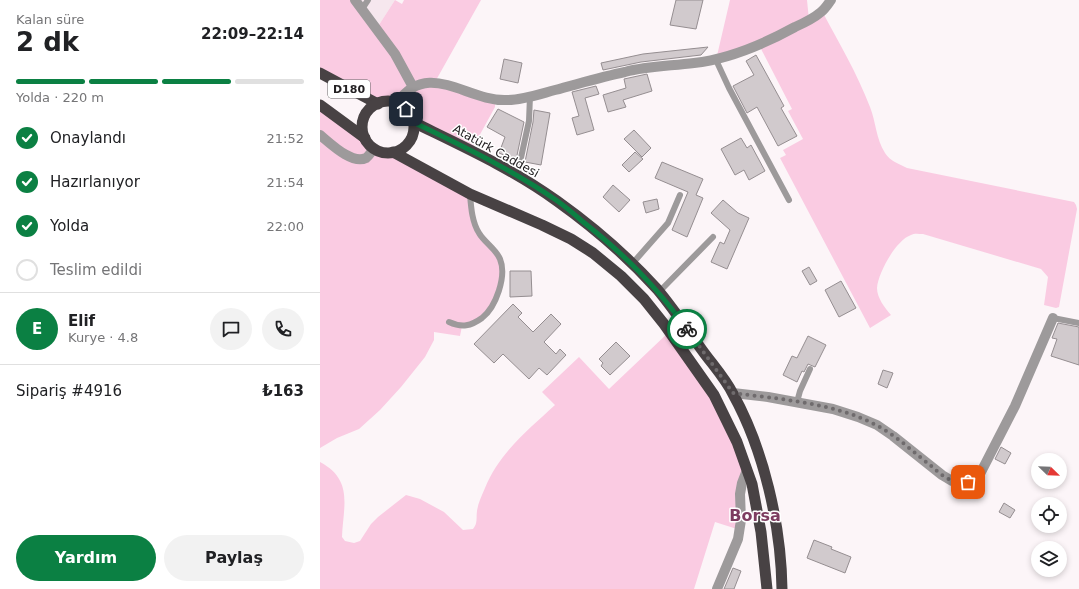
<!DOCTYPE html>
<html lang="tr">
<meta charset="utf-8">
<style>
body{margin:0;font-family:"DejaVu Sans",sans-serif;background:#f2f2f2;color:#202124;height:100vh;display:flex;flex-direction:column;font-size:15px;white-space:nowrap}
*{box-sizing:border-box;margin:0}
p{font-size:13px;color:#757577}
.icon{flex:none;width:22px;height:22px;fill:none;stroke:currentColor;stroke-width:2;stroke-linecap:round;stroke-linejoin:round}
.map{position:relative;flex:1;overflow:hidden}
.panel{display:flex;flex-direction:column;background:#fff;width:320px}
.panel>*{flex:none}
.needle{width:26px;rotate:113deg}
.controls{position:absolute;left:711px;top:453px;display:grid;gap:8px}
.controls a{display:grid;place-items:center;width:36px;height:36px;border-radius:50%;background:#fff;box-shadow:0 2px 6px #0003;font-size:20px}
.pin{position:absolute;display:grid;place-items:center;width:34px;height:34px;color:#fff;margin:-17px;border-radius:8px;box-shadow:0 2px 6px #0006}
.courier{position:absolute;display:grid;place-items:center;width:40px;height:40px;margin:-20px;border:3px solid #0b8043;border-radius:50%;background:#fff;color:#222;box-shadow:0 1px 5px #0007}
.headline em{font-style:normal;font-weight:800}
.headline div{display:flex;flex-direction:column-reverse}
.headline{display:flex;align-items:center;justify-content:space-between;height:68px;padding:0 16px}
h1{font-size:26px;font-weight:800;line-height:30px}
.bar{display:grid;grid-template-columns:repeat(4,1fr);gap:6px 4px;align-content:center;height:48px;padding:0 16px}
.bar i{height:5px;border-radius:3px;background:#e0e0e0}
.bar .current{background:#0b8043}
.bar p{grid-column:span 4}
.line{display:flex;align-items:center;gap:10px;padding:0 16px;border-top:1px solid #e0e0e0}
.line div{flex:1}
.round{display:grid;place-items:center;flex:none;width:42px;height:42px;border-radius:21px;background:#f2f2f2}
ol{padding:0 16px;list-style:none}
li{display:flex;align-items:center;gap:12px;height:44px}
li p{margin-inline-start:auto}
li .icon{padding:4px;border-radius:50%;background:#0b8043;color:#fff;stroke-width:4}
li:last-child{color:#757577}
li i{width:22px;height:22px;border:2px solid #e0e0e0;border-radius:50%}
.button{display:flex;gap:8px;margin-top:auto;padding:8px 16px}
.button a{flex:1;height:46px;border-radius:24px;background:#0b8043;color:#fff;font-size:16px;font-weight:800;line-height:46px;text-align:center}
.button a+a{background:#f2f2f2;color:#202124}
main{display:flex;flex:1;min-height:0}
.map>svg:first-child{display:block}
</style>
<main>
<section class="panel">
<div class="headline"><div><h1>2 dk</h1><p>Kalan süre</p></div><em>22:09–22:14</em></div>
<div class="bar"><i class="current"></i><i class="current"></i><i class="current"></i><i></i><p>Yolda · 220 m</p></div>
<ol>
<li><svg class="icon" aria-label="check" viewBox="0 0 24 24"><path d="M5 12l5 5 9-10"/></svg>Onaylandı<p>21:52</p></li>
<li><svg class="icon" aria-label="check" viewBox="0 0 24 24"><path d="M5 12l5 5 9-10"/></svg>Hazırlanıyor<p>21:54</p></li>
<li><svg class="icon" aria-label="check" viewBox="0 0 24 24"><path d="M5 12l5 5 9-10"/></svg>Yolda<p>22:00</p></li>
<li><i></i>Teslim edildi</li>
</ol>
<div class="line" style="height:72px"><b class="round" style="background:#0b8043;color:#fff">E</b><div><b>Elif</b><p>Kurye · 4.8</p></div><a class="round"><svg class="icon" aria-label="chat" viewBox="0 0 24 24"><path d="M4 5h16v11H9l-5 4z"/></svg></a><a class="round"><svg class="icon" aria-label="phone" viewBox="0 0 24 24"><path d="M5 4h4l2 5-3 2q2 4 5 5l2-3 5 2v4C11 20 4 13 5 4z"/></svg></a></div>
<div class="line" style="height:52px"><div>Sipariş #4916</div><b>₺163</b></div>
<div class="button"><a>Yardım</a><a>Paylaş</a></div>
</section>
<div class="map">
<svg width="759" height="589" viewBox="0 0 759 589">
<rect width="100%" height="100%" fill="#fcf5f8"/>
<polygon fill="#f6e7ee" points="35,0 75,0 57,28"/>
<g fill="#facbe2">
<path d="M 0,0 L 35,0 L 57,28 L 75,0 L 82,4 L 84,0 L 161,0 L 115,82 L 175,99 L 175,107 L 151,151 L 93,122 C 88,107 78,101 63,102 L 0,73 Z"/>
<path d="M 410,0 L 487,0 L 489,20 L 502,11 C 519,43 537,73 550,107 C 556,122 556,139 565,153 C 570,161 579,164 587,168 L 754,202 L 756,205 L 757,209 L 739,307 L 736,308 L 724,305 L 728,277 L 721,269 L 603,234 C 599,234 594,233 591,235 C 576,240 558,273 557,288 C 557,298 565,308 571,315 L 550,328 L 460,158 L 466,155 L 463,150 L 483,139 L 468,111 L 472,109 L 439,45 L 396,60 Z"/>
<path d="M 0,105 L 45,138 C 50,147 57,152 68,153 L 150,194 L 154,222 L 180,259 L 180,287 L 166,315 L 142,326 L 140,336 L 114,332 L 114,340 L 105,357 L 81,387 L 60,410 L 39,429 L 17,438 L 0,448 Z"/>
<path d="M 350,331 L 394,395 L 427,470 L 420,530 L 395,522 L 374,589 L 0,589 L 0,462 C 34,480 23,507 22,537 L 25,541 L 34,543 L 40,541 L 51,524 L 58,517 L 86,495 L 100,499 L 124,512 L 143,530 L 153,529 C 158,523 156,518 157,511 C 158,503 162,495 165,488 C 179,453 208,430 235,405 L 222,392 L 259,357 L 289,389 Z"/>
</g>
<g fill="#d1cacd" stroke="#958e91">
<polygon points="356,0 383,0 376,29 350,25"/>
<polygon points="388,47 381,55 321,62 283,70 281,63 323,54"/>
<polygon points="436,55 464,106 461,108 477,136 458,146 437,107 427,113 413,86 434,75 426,61"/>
<polygon points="184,59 202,63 198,83 180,79"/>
<polygon points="327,74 332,91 303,100 306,107 288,112 283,95 306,88 304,79"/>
<polygon points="276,86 279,94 265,98 274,130 257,135 252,118 259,116 252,92"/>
<polygon points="178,109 204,122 196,160 179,153 185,137 167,127"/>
<polygon points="214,110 230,113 221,165 205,162 213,122"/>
<polygon points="314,130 331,148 322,157 304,139"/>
<polygon points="421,138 427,148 431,145 445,171 429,180 424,170 415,175 401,149"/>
<polygon points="315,152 323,159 309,172 302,165"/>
<polygon points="342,162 383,179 376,195 383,198 367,237 352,230 368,192 335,178"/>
<polygon points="293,185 310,200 299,212 283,197"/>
<polygon points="337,199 339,209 326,213 323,202"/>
<polygon points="403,200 418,213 429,218 407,269 391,262 400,242 404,244 410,230 391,213"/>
<polygon points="489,267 497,281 490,285 482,271"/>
<polygon points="190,271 211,271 212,296 190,297"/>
<polygon points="521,281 536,308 519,317 505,290"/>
<polygon points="193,304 202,313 198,317 213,332 231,314 241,324 224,342 236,354 240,349 246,355 227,375 219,368 209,379 183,354 174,363 154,344"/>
<polygon points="738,323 759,327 759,365 731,356 737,339 732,338"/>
<polygon points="488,336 506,345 495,367 488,364 484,372 482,371 477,382 463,375 472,356 477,358"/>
<polygon points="296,342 310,356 290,375 281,366 283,363 279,359"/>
<polygon points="563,370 573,373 567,388 558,384"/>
<polygon points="681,447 691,453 685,464 675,459"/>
<polygon points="684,503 695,510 690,518 679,512"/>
<polygon points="494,540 512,547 511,549 531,557 525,573 487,558"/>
<polygon points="413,568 421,571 414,589 404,589"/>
</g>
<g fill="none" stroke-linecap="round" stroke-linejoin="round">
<g stroke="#9d9a9b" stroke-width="6">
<polyline points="42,9 48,0"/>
<polyline points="396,60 409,88 469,200"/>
<polyline points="197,176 209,121 210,96"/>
<polyline points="312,264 348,223 360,195"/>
<polyline points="339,292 393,237"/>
<polyline points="733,318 759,323"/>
<path d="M 129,322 C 142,328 151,326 162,318 C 176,307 187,276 180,259 C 176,249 164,242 159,233 C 152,222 151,207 150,194"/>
<polyline points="477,402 480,391 490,369"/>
</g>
<g stroke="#9d9a9b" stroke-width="10">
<polyline points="35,0 75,54 93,87"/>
<polyline points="413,393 448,397 513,409 538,417 557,425 573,436 622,475 632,481 648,482 660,474 695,406 733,318"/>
<polyline points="397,589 418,539 421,520 420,494 422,483 427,470"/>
</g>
<g stroke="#9d9a9b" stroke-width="10">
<path d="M 77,103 C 108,58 147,102 187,100 C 203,100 220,94 235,90 C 258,84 281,77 305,72 C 327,66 351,66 374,63 C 410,59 444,44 475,27 C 484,23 494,18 501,12 C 505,9 508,4 511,0"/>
<path d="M 0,135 C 10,143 32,165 46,158 C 49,156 51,152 54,148"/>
</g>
<g stroke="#484244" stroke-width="11">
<polyline points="0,73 58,104"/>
<circle cx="68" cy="127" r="26"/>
<polyline points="0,105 45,138"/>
<path d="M 93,122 C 142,146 193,169 237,201 C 272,226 308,257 337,289 C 353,308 367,329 382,350 C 392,364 405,378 413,394 C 444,450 461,525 462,589"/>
<polyline points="73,152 150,194 222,225 251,239 273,253 301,276 324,299 344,324 394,395 417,442 432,484 441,532 447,589"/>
</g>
</g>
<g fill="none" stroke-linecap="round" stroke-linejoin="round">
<path stroke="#6f6b6d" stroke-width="4" stroke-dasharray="0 7.2" d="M 367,329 L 413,393 C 459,399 515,403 556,425 C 576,435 593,452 610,465 C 617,471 624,478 633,481 C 637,483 643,482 648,482"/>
<path stroke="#0b8043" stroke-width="5" d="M 86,109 L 93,122 C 142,146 191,169 236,200 C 246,207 254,214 262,221 C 305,255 336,286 367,329"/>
</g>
<g text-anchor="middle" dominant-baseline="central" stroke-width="3" stroke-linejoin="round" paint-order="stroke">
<rect fill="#fff" stroke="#656364" stroke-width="1" x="8" y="80" width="42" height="18" rx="3"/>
<g font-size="11" font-weight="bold" fill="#232022">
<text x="29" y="89">D180</text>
</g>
<g font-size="12" fill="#232022" stroke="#fff">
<text transform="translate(176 151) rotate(29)">Atatürk Caddesi</text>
</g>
<g font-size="16" font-weight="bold" fill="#7d3c60" stroke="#fff">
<text x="435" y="515">Borsa</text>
</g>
</g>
</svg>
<div class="controls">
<a><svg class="needle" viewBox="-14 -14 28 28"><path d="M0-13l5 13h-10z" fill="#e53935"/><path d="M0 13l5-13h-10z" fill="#757577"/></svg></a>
<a><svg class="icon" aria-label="locate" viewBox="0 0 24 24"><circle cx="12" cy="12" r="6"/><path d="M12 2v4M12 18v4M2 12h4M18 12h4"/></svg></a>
<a><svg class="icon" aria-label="layers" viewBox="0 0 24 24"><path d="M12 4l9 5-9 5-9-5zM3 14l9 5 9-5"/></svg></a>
</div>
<div class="pin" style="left:648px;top:482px;background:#ea580c"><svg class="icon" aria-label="bag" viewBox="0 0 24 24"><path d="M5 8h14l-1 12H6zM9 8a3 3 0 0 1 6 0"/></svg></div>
<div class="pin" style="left:86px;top:109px;background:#1f2937"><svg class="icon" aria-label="home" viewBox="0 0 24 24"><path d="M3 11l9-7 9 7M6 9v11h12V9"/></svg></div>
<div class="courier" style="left:367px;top:329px"><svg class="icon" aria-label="bike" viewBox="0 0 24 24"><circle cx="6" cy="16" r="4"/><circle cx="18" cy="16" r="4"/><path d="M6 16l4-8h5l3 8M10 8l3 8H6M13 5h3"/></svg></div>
</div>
</main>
